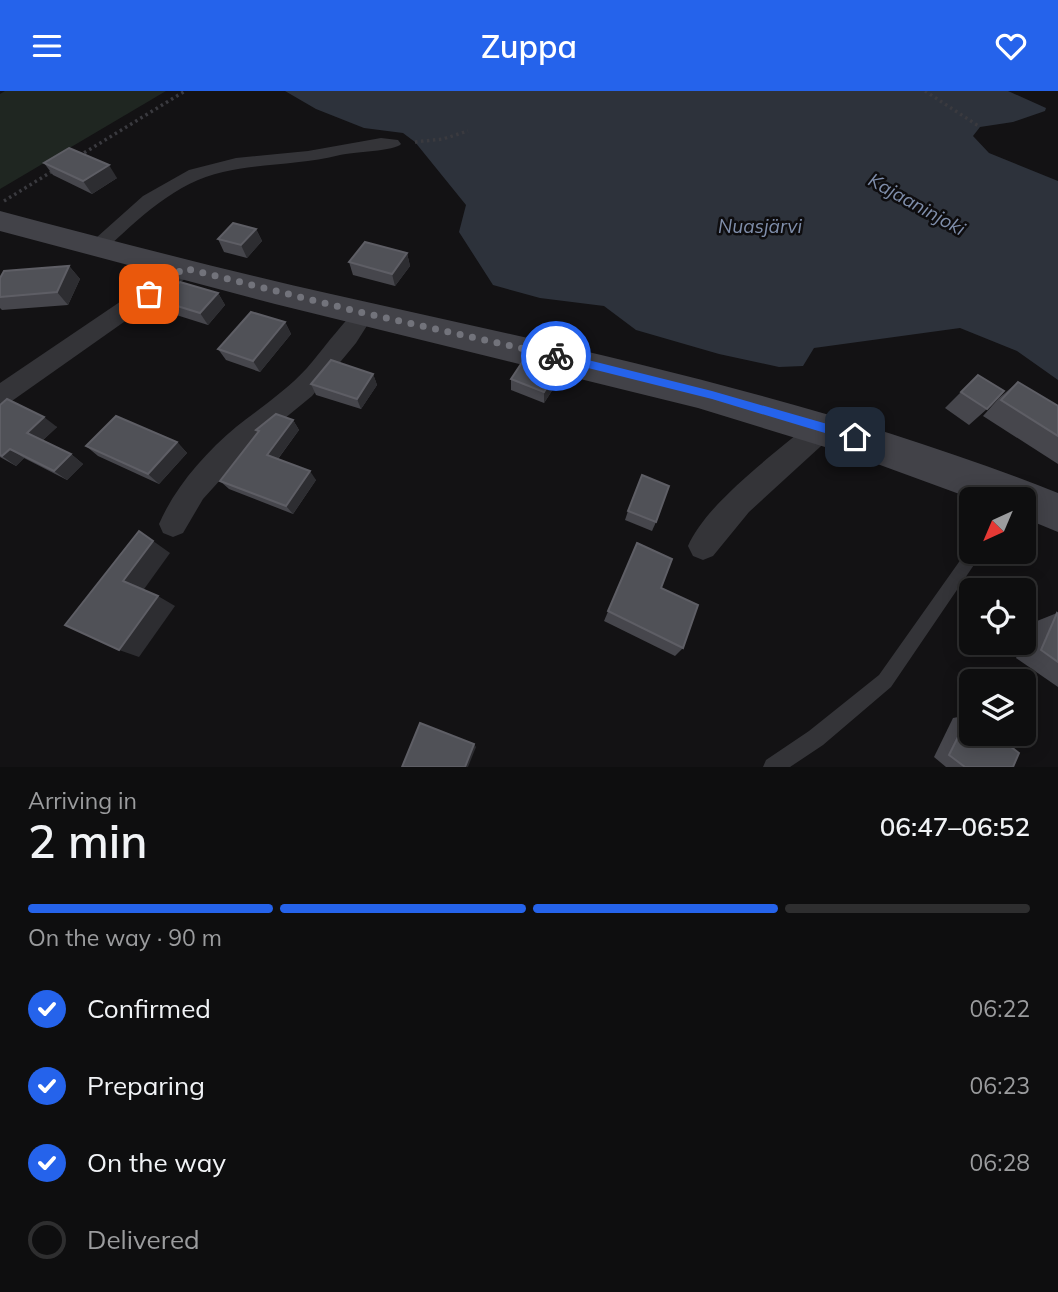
<!DOCTYPE html>
<meta charset="utf-8">
<style>
body{margin:0;font-family:Mulish,sans-serif;background:#1c1c1d;color:#f1f3f6;height:100vh;display:flex;flex-direction:column;font-size:26px;white-space:nowrap}
*{box-sizing:border-box;margin:0}
p{font-size:23px;color:#9b9c9e}
.icon{flex:none;width:38px;height:38px;fill:none;stroke:currentColor;stroke-width:2;stroke-linecap:round;stroke-linejoin:round}
.map{position:relative;height:676px;overflow:hidden}
.details{display:flex;flex-direction:column;background:#0e0e0f;flex:1}
.details>*{flex:none}
.needle{width:46px;rotate:224deg}
.fabs{position:absolute;left:959px;top:396px;display:grid;gap:14px}
.fabs a{display:grid;place-items:center;width:77px;height:77px;border-radius:10px;background:#0e0e0f;box-shadow:0 4px 18px #0003,0 0 0 2px #2e2e2f;font-size:35px}
.pin{position:absolute;display:grid;place-items:center;width:60px;height:60px;color:#fff;margin:-30px;border-radius:14px;box-shadow:0 4px 10px #0006}
.courier{position:absolute;display:grid;place-items:center;width:70px;height:70px;margin:-35px;border:5px solid #2563eb;border-radius:50%;background:#fff;color:#222;box-shadow:0 2px 9px #0007}
.overview em{font-style:normal;font-weight:600}
.overview div{display:flex;flex-direction:column-reverse}
.overview{display:flex;align-items:center;justify-content:space-between;height:119px;padding:0 28px}
h1{font-size:46px;font-weight:600;line-height:52px}
.bar{display:grid;grid-template-columns:repeat(4,1fr);gap:10px 7px;align-content:center;height:84px;padding:0 28px}
.bar i{height:9px;border-radius:5px;background:#2e2e2f}
.bar .active{background:#2563eb}
.bar p{grid-column:span 4}
ol{padding:0 28px;list-style:none}
li{display:flex;align-items:center;gap:21px;height:77px}
li p{margin-inline-start:auto}
li .icon{padding:7px;border-radius:50%;background:#2563eb;color:#fff;stroke-width:4}
li:last-child{color:#9b9c9e}
li i{width:38px;height:38px;border:4px solid #2e2e2f;border-radius:50%}
header{display:flex;justify-content:space-between;align-items:center;height:91px;padding:0 28px;background:#2563eb;color:#fff;font-size:32px;font-weight:600}
.map>svg:first-child{display:block}
</style>
<header><svg class="icon" aria-label="menu" viewBox="0 0 24 24"><path d="M4 6h16M4 12h16M4 18h16"/></svg>Zuppa<svg class="icon" aria-label="heart" viewBox="0 0 24 24"><path d="M12 20l-8-8c-3-5 5-10 8-4 3-6 11-1 8 4z"/></svg></header>
<div class="map">
<svg width="1058" height="676" viewBox="0 0 1058 676">
<rect width="100%" height="100%" fill="#131214"/>
<polygon fill="#1f2621" points="5,0 166,0 0,98 0,3"/>
<polygon fill="#2d323b" points="285,0 1008,0 1046,17 1045,20 1013,31 980,36 973,45 989,62 1058,90 1058,289 1017,260 960,237 814,257 803,275 779,276 719,263 636,239 604,215 540,207 493,194 459,141 466,114 415,51 403,42 364,37 316,18"/>
<g fill="none" stroke-linecap="round" stroke-linejoin="round">
<g stroke="#3a3a3f" stroke-width="3.5" stroke-dasharray="2.5 3.5" stroke-linecap="butt">
<polyline points="925,0 980,36"/>
<polyline points="415,51 443,48 468,40"/>
<polyline points="79,65 185,0"/>
<polyline points="4,110 56,78"/>
</g>
<polygon fill="#343438" fill-rule="evenodd" points="971,454 971,460 982,460 980,465 891,596 823,654 790,676 763,676 766,669 809,640 879,584"/>
<g fill="#343438" fill-rule="evenodd">
<path d="M 381,47 L 398,49 L 401,53 C 396,60 352,61 340,64 C 301,74 262,72 223,81 C 176,91 138,128 104,160 L 90,160 L 87,155 L 143,105 L 189,79 L 236,67 L 308,60 Z"/>
<polygon points="184,171 192,173 195,178 192,183 9,312 0,315 0,292 176,173"/>
<path d="M 364,214 L 372,216 L 375,222 L 356,252 L 312,305 L 251,355 L 203,408 L 183,442 L 173,446 L 163,442 L 159,433 C 175,396 205,362 236,336 C 260,317 286,300 307,277 C 318,265 353,217 364,214 Z"/>
<path d="M 823,326 L 832,329 L 836,337 L 832,345 L 749,421 L 713,465 L 703,469 L 693,465 L 688,455 C 707,411 777,361 814,329 Z"/>
</g>
<path fill="#424248" fill-rule="evenodd" d="M 0,120 C 110,149 220,178 331,203 C 577,258 824,309 1058,402 L 1058,441 L 1024,427 L 1024,408 L 973,408 L 861,367 L 698,317 L 275,213 L 0,140 Z"/>
</g>
<g fill="#46464c">
<polygon points="44,72 117,87 92,103 53,84"/>
<polygon points="256,138 262,150 247,167 224,161 218,148"/>
<polygon points="407,162 410,175 395,195 353,184 349,171"/>
<polygon points="69,175 80,188 68,214 2,219 0,217 0,187"/>
<polygon points="218,202 225,214 208,234 170,222 161,210"/>
<polygon points="285,231 291,243 260,281 226,269 218,258"/>
<polygon points="557,280 557,292 544,312 511,299 511,288"/>
<polygon points="373,283 377,294 361,318 316,304 311,293"/>
<polygon points="978,284 987,318 969,334 945,317"/>
<polygon points="1018,291 1058,315 1058,373 983,325 999,307"/>
<polygon points="0,314 57,336 43,349 71,363 83,373 67,389 24,367 16,375 0,366"/>
<polygon points="293,329 299,339 278,368 316,389 293,423 229,398 220,390 258,341 256,339"/>
<polygon points="177,351 187,362 159,393 98,365 86,355"/>
<polygon points="628,420 656,431 652,440 625,429"/>
<polygon points="637,452 661,497 683,557 675,565 604,530"/>
<polygon points="1057,522 1058,523 1058,596 1016,567 1032,532"/>
<polygon points="969,624 1013,676 946,676 934,666 953,627"/>
</g>
<g fill="#2d2d31">
<polygon points="109,74 117,87 92,103 83,90"/>
<polygon points="256,138 262,150 247,167 241,154"/>
<polygon points="407,162 410,175 395,195 392,183"/>
<polygon points="69,175 80,188 68,214 57,201"/>
<polygon points="218,202 225,214 208,234 200,222"/>
<polygon points="285,231 291,243 260,281 253,270"/>
<polygon points="557,280 557,292 544,312 544,301"/>
<polygon points="373,283 377,294 361,318 357,308"/>
<polygon points="44,326 57,336 40,352 27,342"/>
<polygon points="293,329 299,339 274,373 267,364"/>
<polygon points="177,351 187,362 159,393 148,383"/>
<polygon points="10,358 24,367 16,375 2,365"/>
<polygon points="71,363 83,373 67,389 54,380"/>
<polygon points="310,380 316,389 293,423 286,415"/>
<polygon points="139,440 170,462 142,501 123,490"/>
<polygon points="158,505 175,515 139,566 119,559"/>
<polygon points="474,653 476,656 468,676 465,676"/>
</g>
<g fill="#505157" stroke="#5e5e65" stroke-width="2">
<polygon points="69,57 109,74 83,90 44,72"/>
<polygon points="233,132 256,138 241,154 218,148"/>
<polygon points="365,151 407,162 392,183 349,171"/>
<polygon points="69,175 57,201 0,206 0,187 4,180"/>
<polygon points="180,191 218,202 200,222 161,210"/>
<polygon points="251,221 285,231 253,270 218,258"/>
<polygon points="525,267 557,280 544,301 511,288"/>
<polygon points="331,269 373,283 357,308 311,293"/>
<polygon points="978,284 1004,300 987,318 961,301"/>
<polygon points="1018,291 1058,315 1058,345 1001,309"/>
<polygon points="7,308 44,326 27,342 71,363 54,380 10,358 2,365 0,364 0,314"/>
<polygon points="276,323 293,329 267,364 310,380 286,415 220,390 259,340 256,339"/>
<polygon points="116,325 177,351 148,383 86,355"/>
<polygon points="642,384 669,395 656,431 628,420"/>
<polygon points="139,440 153,450 123,490 158,505 119,559 65,534"/>
<polygon points="637,452 672,468 661,497 698,514 683,557 608,520"/>
<polygon points="1057,522 1058,523 1058,571 1041,559"/>
<polygon points="969,624 971,626 971,642 993,642 1019,662 1013,676 965,676 949,664"/>
<polygon points="420,632 474,653 465,676 402,676"/>
</g>
<polygon fill="#2563eb" points="556,261 712,300 855,341 861,346 855,351 712,308 552,268 550,265"/>
<g fill="none" stroke-linecap="round" stroke-linejoin="round">
<polyline stroke="#72737b" stroke-width="7" stroke-dasharray="0 12.6" points="149,203 184,177 364,222 556,265"/>
</g>
<g text-anchor="middle" dominant-baseline="central" stroke-width="5" stroke-linejoin="round" paint-order="stroke">
<g font-size="19" font-style="italic" fill="#7f8eab" stroke="#0e0d0f">
<text transform="translate(917 113) rotate(29)">Kajaaninjoki</text>
<text x="760" y="135">Nuasjärvi</text>
</g>
</g>
</svg>
<div class="fabs">
<a><svg class="needle" viewBox="-14 -14 28 28"><path d="M0-13l5 13h-10z" fill="#e53935"/><path d="M0 13l5-13h-10z" fill="#9b9c9e"/></svg></a>
<a><svg class="icon" aria-label="locate" viewBox="0 0 24 24"><circle cx="12" cy="12" r="6"/><path d="M12 2v4M12 18v4M2 12h4M18 12h4"/></svg></a>
<a><svg class="icon" aria-label="layers" viewBox="0 0 24 24"><path d="M12 4l9 5-9 5-9-5zM3 14l9 5 9-5"/></svg></a>
</div>
<div class="pin" style="left:149px;top:203px;background:#ea580c"><svg class="icon" aria-label="bag" viewBox="0 0 24 24"><path d="M5 8h14l-1 12H6zM9 8a3 3 0 0 1 6 0"/></svg></div>
<div class="pin" style="left:855px;top:346px;background:#1f2937"><svg class="icon" aria-label="home" viewBox="0 0 24 24"><path d="M3 11l9-7 9 7M6 9v11h12V9"/></svg></div>
<div class="courier" style="left:556px;top:265px"><svg class="icon" aria-label="bike" viewBox="0 0 24 24"><circle cx="6" cy="16" r="4"/><circle cx="18" cy="16" r="4"/><path d="M6 16l4-8h5l3 8M10 8l3 8H6M13 5h3"/></svg></div>
</div>
<section class="details">
<div class="overview"><div><h1>2 min</h1><p>Arriving in</p></div><em>06:47–06:52</em></div>
<div class="bar"><i class="active"></i><i class="active"></i><i class="active"></i><i></i><p>On the way · 90 m</p></div>
<ol>
<li><svg class="icon" aria-label="check" viewBox="0 0 24 24"><path d="M5 12l5 5 9-10"/></svg>Confirmed<p>06:22</p></li>
<li><svg class="icon" aria-label="check" viewBox="0 0 24 24"><path d="M5 12l5 5 9-10"/></svg>Preparing<p>06:23</p></li>
<li><svg class="icon" aria-label="check" viewBox="0 0 24 24"><path d="M5 12l5 5 9-10"/></svg>On the way<p>06:28</p></li>
<li><i></i>Delivered</li>
</ol>
</section>
